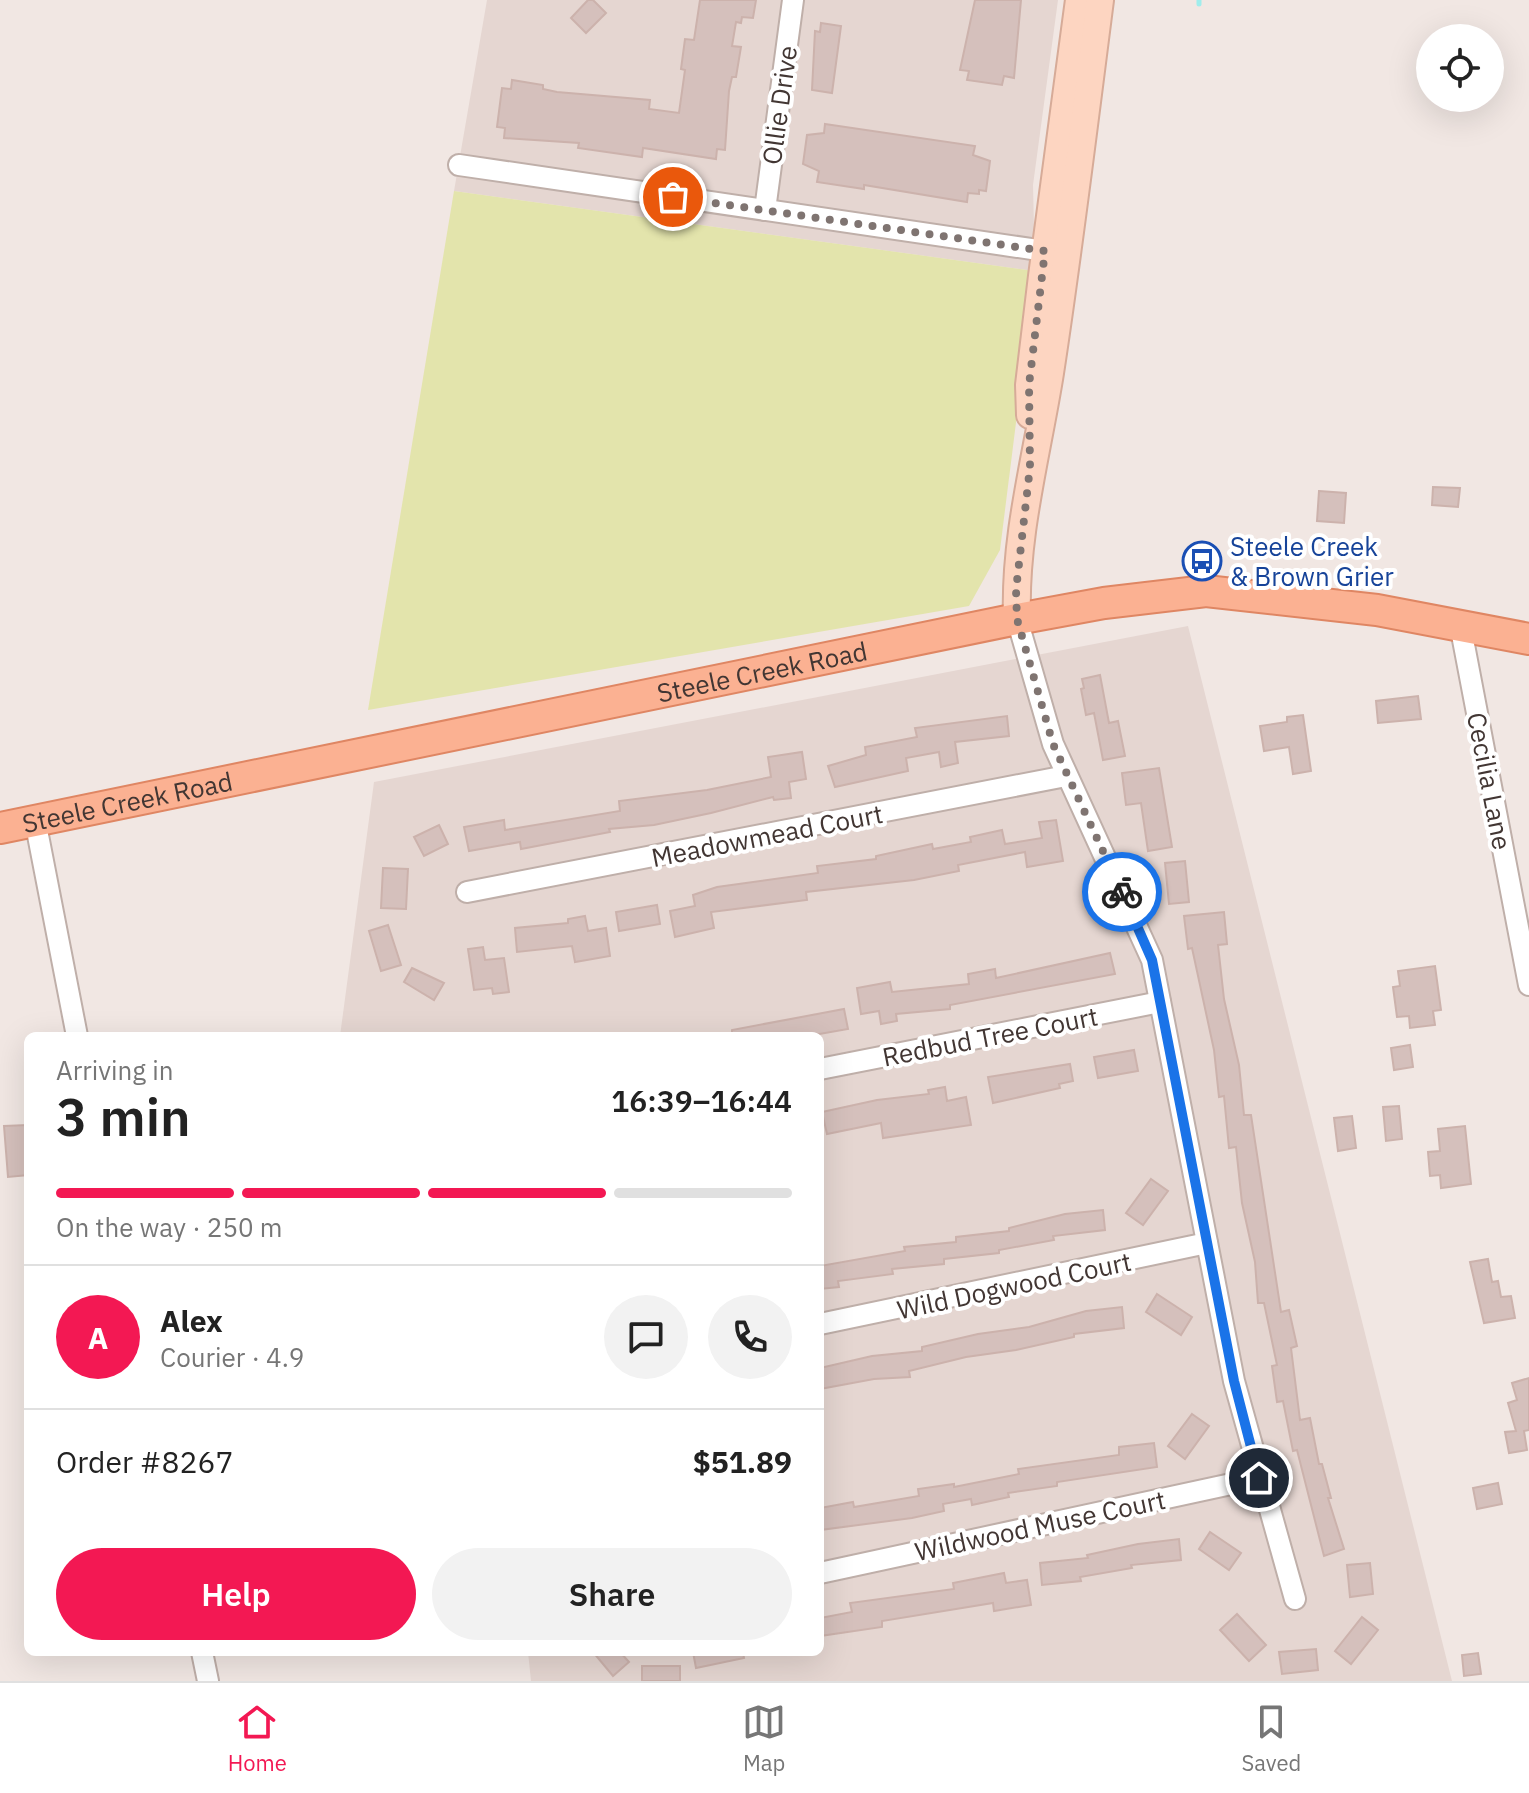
<!DOCTYPE html>
<meta charset="utf-8">
<style>
body{margin:0;font-family:"IBM Plex Sans",sans-serif;background:#f2f2f2;color:#222;height:100vh;display:flex;flex-direction:column;font-size:30px;white-space:nowrap}
*{box-sizing:border-box;margin:0}
p{font-size:26px;color:#767676}
.icon{flex:none;width:44px;height:44px;fill:none;stroke:currentColor;stroke-width:2;stroke-linecap:round;stroke-linejoin:round}
.map{position:relative;flex:1;overflow:hidden}
.side{position:absolute;left:24px;top:1032px;width:800px;height:624px;display:flex;flex-direction:column;background:#fff;border-radius:12px;box-shadow:0 8px 32px #0002}
.side>*{flex:none}
.fabs{position:absolute;left:1416px;top:24px;display:grid;gap:16px}
.fabs a{display:grid;place-items:center;width:88px;height:88px;border-radius:50%;background:#fff;box-shadow:0 8px 32px #0002;font-size:40px}
.pin{position:absolute;display:grid;place-items:center;width:68px;height:68px;color:#fff;margin:-34px;border:4px solid #fff;border-radius:50%;box-shadow:0 2px 8px #0007}
.courier{position:absolute;display:grid;place-items:center;width:80px;height:80px;margin:-40px;border:6px solid #1a73e8;border-radius:50%;background:#fff;color:#222;box-shadow:0 2px 10px #0007}
.head em{font-style:normal;font-weight:600}
.head div{display:flex;flex-direction:column-reverse}
.head{display:flex;align-items:center;justify-content:space-between;height:136px;padding:0 32px}
h1{font-size:52px;font-weight:600;line-height:60px}
.bar{display:grid;grid-template-columns:repeat(4,1fr);gap:12px 8px;align-content:center;height:96px;padding:0 32px}
.bar i{height:10px;border-radius:6px;background:#e0e0e0}
.bar .current{background:#f31853}
.bar p{grid-column:span 4}
.line{display:flex;align-items:center;gap:20px;padding:0 32px;border-top:2px solid #e0e0e0}
.line div{flex:1}
.round{display:grid;place-items:center;flex:none;width:84px;height:84px;border-radius:42px;background:#f2f2f2}
.cta{display:flex;gap:16px;margin-top:auto;padding:16px 32px}
.cta a{flex:1;height:92px;border-radius:48px;background:#f31853;color:#fff;font-size:32px;font-weight:600;line-height:92px;text-align:center}
.cta a+a{background:#f2f2f2;color:#222}
.menu{display:flex;justify-content:space-around;align-items:center;height:112px;border-top:2px solid #e0e0e0;background:#fff;font-size:22px;color:#767676}
.menu a{display:grid;justify-items:center;gap:4px}
.menu .current{color:#f31853}
.map>svg:first-child{display:block}
</style>
<div class="map">
<svg width="1529" height="1681" viewBox="0 0 1529 1681">
<rect width="100%" height="100%" fill="#f1e7e3"/>
<g fill="#e5d6d1">
<polygon points="487,0 1058,0 1033,185 1035,271 454,191"/>
<polygon points="1188,626 1452,1681 531,1681 528,1652 820,1652 820,1036 340,1036 374,782"/>
</g>
<polygon fill="#e3e4ac" points="454,191 1035,271 1000,550 969,606 368,710"/>
<g fill="none" stroke-linecap="round" stroke-linejoin="round">
<polyline stroke="#a0edec" stroke-width="5" points="1199,0 1199,4"/>
</g>
<g fill="#d5c0bc" stroke="#ccb2ac" stroke-width="2">
<polygon points="588,0 593,0 606,13 586,33 571,18"/>
<polygon points="700,0 756,0 753,18 742,17 741,23 736,22 732,46 741,47 736,77 732,77 729,91 725,150 717,149 716,159 643,148 642,157 578,148 579,143 504,138 505,128 497,127 502,88 511,89 512,80 543,85 543,89 557,92 650,100 649,109 679,113 685,70 681,69 685,39 694,40"/>
<polygon points="975,0 1021,0 1014,78 1004,76 1002,85 967,80 969,71 960,70"/>
<polygon points="821,23 841,26 832,93 812,90 815,31 820,32"/>
<polygon points="825,124 975,146 973,155 990,161 986,191 979,190 979,194 968,193 967,202 864,185 864,189 817,182 819,171 803,164 807,135 824,133"/>
<polygon points="1433,487 1460,488 1458,507 1432,505"/>
<polygon points="1319,491 1346,493 1344,523 1317,521"/>
<polygon points="1100,675 1109,723 1118,721 1125,756 1103,760 1094,713 1086,715 1081,689 1084,688 1082,679"/>
<polygon points="1418,696 1421,719 1378,723 1376,701"/>
<polygon points="1303,715 1311,771 1293,774 1289,747 1264,751 1260,726 1287,722 1287,717"/>
<polygon points="1007,716 1009,736 955,742 958,763 941,767 939,752 906,758 908,771 835,787 828,766 866,755 865,747 917,737 915,728"/>
<polygon points="802,752 806,779 789,782 791,798 774,800 773,797 711,813 654,825 609,829 610,832 521,849 520,842 469,851 464,827 504,820 505,830 620,811 619,801 707,790 771,777 768,757"/>
<polygon points="1159,768 1172,847 1148,851 1141,803 1126,805 1122,773"/>
<polygon points="1056,820 1063,861 1027,867 1025,852 958,865 959,871 914,880 806,892 807,900 711,912 714,928 675,937 670,911 695,906 693,895 717,887 818,873 817,866 876,859 876,856 932,844 933,849 971,842 970,837 1002,830 1005,844 1042,838 1039,822"/>
<polygon points="439,825 448,844 424,856 414,837"/>
<polygon points="1185,861 1189,902 1169,904 1165,863"/>
<polygon points="383,868 408,869 406,909 381,908"/>
<polygon points="657,905 660,924 619,931 616,912"/>
<polygon points="1224,912 1227,944 1218,945 1224,999 1239,1065 1244,1115 1251,1115 1281,1312 1289,1310 1297,1346 1291,1348 1300,1420 1310,1418 1319,1464 1322,1464 1331,1498 1328,1498 1344,1549 1324,1556 1297,1450 1293,1451 1283,1401 1277,1402 1272,1366 1277,1365 1264,1303 1258,1303 1255,1262 1242,1203 1236,1147 1229,1148 1224,1096 1219,1097 1214,1050 1192,948 1188,949 1184,916"/>
<polygon points="585,916 588,931 606,928 610,956 575,962 572,946 517,952 515,928 568,923 568,919"/>
<polygon points="388,925 401,965 381,971 369,931"/>
<polygon points="483,947 485,960 504,958 509,992 493,994 492,988 474,990 468,949"/>
<polygon points="1110,953 1115,974 950,1005 950,1009 896,1014 897,1021 881,1024 879,1011 861,1014 857,988 890,982 892,992 969,984 968,974 995,969 996,978"/>
<polygon points="1435,966 1441,1010 1433,1011 1435,1025 1410,1028 1409,1016 1397,1017 1393,987 1400,986 1398,971"/>
<polygon points="412,968 444,983 434,1000 404,982"/>
<polygon points="844,1009 848,1029 808,1036 732,1036 732,1030"/>
<polygon points="1410,1045 1413,1067 1394,1070 1391,1048"/>
<polygon points="1134,1050 1138,1071 1098,1078 1094,1057"/>
<polygon points="1070,1064 1073,1081 1059,1084 1060,1088 993,1103 988,1077"/>
<polygon points="945,1087 947,1101 966,1097 971,1125 883,1138 881,1123 827,1134 822,1112 877,1100 929,1094 928,1090"/>
<polygon points="1399,1106 1402,1139 1386,1141 1383,1107"/>
<polygon points="1352,1116 1356,1148 1338,1151 1334,1118"/>
<polygon points="28,1125 28,1175 8,1177 4,1126"/>
<polygon points="1465,1126 1471,1184 1441,1188 1440,1175 1430,1176 1428,1152 1440,1151 1438,1129"/>
<polygon points="1151,1179 1168,1191 1143,1225 1126,1213"/>
<polygon points="1103,1210 1105,1230 1053,1236 1054,1240 999,1250 999,1253 944,1259 944,1264 892,1269 893,1274 838,1281 839,1287 820,1289 820,1266 905,1251 904,1247 956,1242 956,1237 1009,1231 1009,1228 1065,1214"/>
<polygon points="1488,1259 1492,1282 1498,1281 1501,1297 1511,1296 1515,1318 1484,1323 1470,1262"/>
<polygon points="1157,1294 1192,1317 1181,1335 1146,1312"/>
<polygon points="1122,1307 1124,1328 1074,1334 1074,1337 1016,1350 966,1357 909,1371 910,1377 874,1379 820,1389 820,1368 872,1356 922,1351 922,1347 978,1334 1029,1327 1086,1311"/>
<polygon points="1529,1378 1529,1430 1524,1431 1527,1450 1509,1453 1505,1432 1516,1431 1508,1403 1517,1400 1512,1383"/>
<polygon points="1192,1414 1209,1426 1185,1459 1168,1446"/>
<polygon points="1154,1443 1157,1467 1057,1482 1057,1486 1008,1493 1009,1497 972,1505 971,1499 943,1504 944,1511 912,1518 820,1530 820,1508 853,1502 854,1507 919,1496 918,1489 954,1484 954,1487 1019,1474 1018,1469 1119,1455 1119,1447"/>
<polygon points="1498,1483 1502,1504 1477,1509 1473,1488"/>
<polygon points="1210,1532 1241,1553 1229,1570 1199,1549"/>
<polygon points="1179,1539 1181,1560 1131,1565 1132,1568 1080,1577 1081,1581 1042,1585 1040,1563 1088,1558 1087,1555 1138,1544"/>
<polygon points="1370,1563 1373,1594 1350,1597 1347,1565"/>
<polygon points="1004,1573 1006,1583 1027,1580 1031,1605 994,1611 993,1603 882,1621 882,1627 820,1636 820,1618 852,1612 850,1603 954,1589 953,1583"/>
<polygon points="1237,1614 1266,1645 1249,1661 1220,1630"/>
<polygon points="1362,1617 1378,1630 1351,1664 1335,1651"/>
<polygon points="1316,1649 1318,1670 1282,1674 1279,1652"/>
<polygon points="593,1652 620,1652 629,1662 613,1676"/>
<polygon points="693,1652 743,1652 744,1658 696,1668"/>
<polygon points="1478,1653 1481,1674 1464,1676 1462,1655"/>
<rect x="642" y="1666" width="38" height="15"/>
</g>
<g fill="none" stroke-linecap="round" stroke-linejoin="round">
<g stroke="#bfafa9" stroke-width="24">
<g id="minor">
<polyline points="459,165 1045,251"/>
<polyline points="765,210 793,0"/>
<polyline points="1017,619 1053,744 1152,960 1234,1381 1295,1599"/>
<polyline points="1460,624 1529,985"/>
<polyline points="35,820 77,1036"/>
<polyline points="467,892 1066,776"/>
<polyline points="820,1069 1160,1002"/>
<polyline points="820,1324 1207,1243"/>
<polyline points="820,1573 1259,1478"/>
<polyline points="202,1652 208,1681"/>
</g>
</g>
<g stroke="#d6ab98" stroke-width="30">
<g id="secondary">
<polyline points="1030,415 1029,385 1042,276 1079,0"/>
<path d="M 1017,619 C 1014,536 1037,455 1050,373 C 1069,249 1084,124 1100,0"/>
</g>
</g>
<g stroke="#df8663" stroke-width="34">
<g id="primary">
<path id="s1" d="M 0,828 L 1017,619 L 1104,603 L 1206,591 L 1377,610 L 1529,639"/>
</g>
</g>
<use href="#minor" stroke="#fff" stroke-width="20"/>
<use href="#secondary" stroke="#fdd5c1" stroke-width="26"/>
<use href="#primary" stroke="#fbb192" stroke-width="30"/>
</g>
<g fill="none" stroke-linecap="round" stroke-linejoin="round">
<polyline stroke="#7f7471" stroke-width="8" stroke-dasharray="0 14.4" points="673,197 1045,251 1029,385 1030,467 1016,590 1017,619 1053,744 1122,892"/>
<polyline stroke="#1a73e8" stroke-width="10" points="1122,892 1152,960 1234,1381 1259,1478"/>
</g>
<defs>
<g id="bus-ring" transform="scale(2)"><circle r="9.5" fill="#fff" stroke="#1a4fb4" stroke-width="1.5"/><path d="M-5-6H5V4H4V6H2V4H-2V6H-4V4H-5ZM-3.5-4V0h7V-4ZM-3.5 1.2v1.5H-2V1.2ZM2 1.2v1.5H3.5V1.2Z" fill="#1a4fb4"/></g>
</defs>
<g fill-rule="evenodd">
<use href="#bus-ring" x="1202" y="561"/>
</g>
<g text-anchor="middle" dominant-baseline="central" stroke-width="8" stroke-linejoin="round" paint-order="stroke">
<g font-size="26" fill="#423633" stroke="#fff">
<text transform="translate(779 105) rotate(-82)">Ollie Drive</text>
<text stroke="none"><textPath href="#s1" startOffset="778">Steele Creek Road</textPath></text>
<text transform="translate(1490 781) rotate(79)">Cecilia Lane</text>
<text stroke="none"><textPath href="#s1" startOffset="130">Steele Creek Road</textPath></text>
<text transform="translate(767 835) rotate(-11)">Meadowmead Court</text>
<text transform="translate(990 1036) rotate(-11)">Redbud Tree Court</text>
<text transform="translate(1014 1285) rotate(-12)">Wild Dogwood Court</text>
<text transform="translate(1040 1525) rotate(-12)">Wildwood Muse Court</text>
</g>
<g font-size="26" fill="#164399" stroke="#fff" text-anchor="start">
<text x="1230" y="546">Steele Creek<tspan x="1230" dy="30">&amp; Brown Grier</tspan></text>
</g>
</g>
</svg>
<div class="fabs">
<a><svg class="icon" aria-label="locate" viewBox="0 0 24 24"><circle cx="12" cy="12" r="6"/><path d="M12 2v4M12 18v4M2 12h4M18 12h4"/></svg></a>
</div>
<div class="pin" style="left:673px;top:197px;background:#ea580c"><svg class="icon" aria-label="bag" viewBox="0 0 24 24"><path d="M5 8h14l-1 12H6zM9 8a3 3 0 0 1 6 0"/></svg></div>
<div class="pin" style="left:1259px;top:1478px;background:#1f2937"><svg class="icon" aria-label="home" viewBox="0 0 24 24"><path d="M3 11l9-7 9 7M6 9v11h12V9"/></svg></div>
<div class="courier" style="left:1122px;top:892px"><svg class="icon" aria-label="bike" viewBox="0 0 24 24"><circle cx="6" cy="16" r="4"/><circle cx="18" cy="16" r="4"/><path d="M6 16l4-8h5l3 8M10 8l3 8H6M13 5h3"/></svg></div>
<section class="side">
<div class="head"><div><h1>3 min</h1><p>Arriving in</p></div><em>16:39–16:44</em></div>
<div class="bar"><i class="current"></i><i class="current"></i><i class="current"></i><i></i><p>On the way · 250 m</p></div>
<div class="line" style="height:144px"><b class="round" style="background:#f31853;color:#fff">A</b><div><b>Alex</b><p>Courier · 4.9</p></div><a class="round"><svg class="icon" aria-label="chat" viewBox="0 0 24 24"><path d="M4 5h16v11H9l-5 4z"/></svg></a><a class="round"><svg class="icon" aria-label="phone" viewBox="0 0 24 24"><path d="M5 4h4l2 5-3 2q2 4 5 5l2-3 5 2v4C11 20 4 13 5 4z"/></svg></a></div>
<div class="line" style="height:104px"><div>Order #8267</div><b>$51.89</b></div>
<div class="cta"><a>Help</a><a>Share</a></div>
</section>
</div>
<nav class="menu">
<a class="current"><svg class="icon" aria-label="home" viewBox="0 0 24 24"><path d="M3 11l9-7 9 7M6 9v11h12V9"/></svg>Home</a>
<a><svg class="icon" aria-label="map" viewBox="0 0 24 24"><path d="M3 6l6-2 6 2 6-2v14l-6 2-6-2-6 2zM9 4v14M15 6v14"/></svg>Map</a>
<a><svg class="icon" aria-label="saved" viewBox="0 0 24 24"><path d="M7 4h10v16l-5-4-5 4z"/></svg>Saved</a>
</nav>
